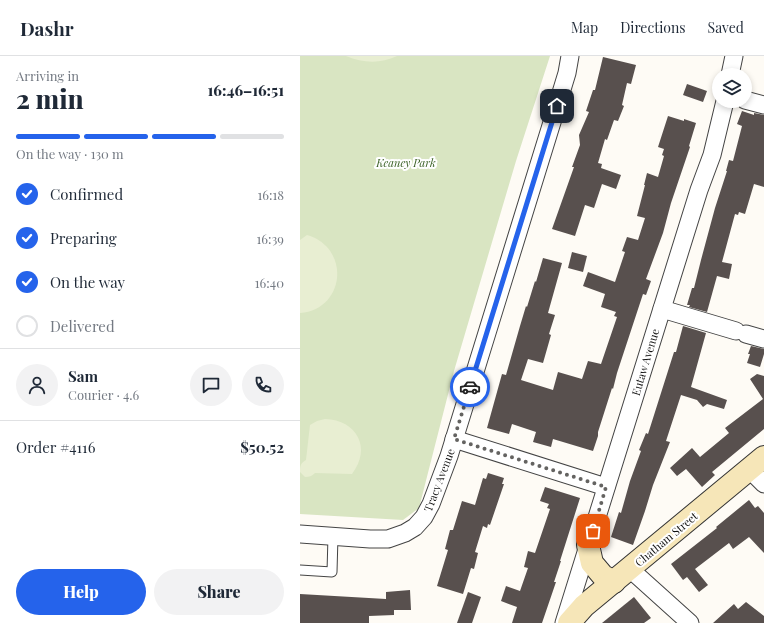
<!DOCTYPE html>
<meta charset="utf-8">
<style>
body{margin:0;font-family:"Playfair Display",serif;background:#f2f2f3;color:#1f2937;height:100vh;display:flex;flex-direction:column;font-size:15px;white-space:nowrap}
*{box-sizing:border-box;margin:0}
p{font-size:13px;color:#747a83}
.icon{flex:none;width:22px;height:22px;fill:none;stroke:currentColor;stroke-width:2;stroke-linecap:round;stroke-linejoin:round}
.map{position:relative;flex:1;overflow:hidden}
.panel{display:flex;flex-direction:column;background:#fff;width:300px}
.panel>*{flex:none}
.buttons{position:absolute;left:412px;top:12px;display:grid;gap:8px}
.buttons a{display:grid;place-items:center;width:40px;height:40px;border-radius:50%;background:#fff;box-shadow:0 2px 6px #0003;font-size:20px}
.pin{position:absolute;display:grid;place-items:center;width:34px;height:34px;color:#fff;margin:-17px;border-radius:8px;box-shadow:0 2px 6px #0006}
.courier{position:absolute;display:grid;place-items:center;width:40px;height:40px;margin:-20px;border:3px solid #2563eb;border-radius:50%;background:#fff;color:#222;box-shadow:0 1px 5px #0007}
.headline em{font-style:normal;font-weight:800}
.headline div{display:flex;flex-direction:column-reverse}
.headline{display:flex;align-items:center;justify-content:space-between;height:68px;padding:0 16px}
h1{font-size:26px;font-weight:800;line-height:30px}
.bar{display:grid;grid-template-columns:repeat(4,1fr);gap:6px 4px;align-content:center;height:48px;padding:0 16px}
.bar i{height:5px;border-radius:3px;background:#e0e1e3}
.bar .on{background:#2563eb}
.bar p{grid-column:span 4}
.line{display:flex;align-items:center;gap:10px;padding:0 16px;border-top:1px solid #e0e1e3}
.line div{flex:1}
.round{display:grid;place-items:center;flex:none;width:42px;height:42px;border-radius:21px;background:#f2f2f3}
ol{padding:0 16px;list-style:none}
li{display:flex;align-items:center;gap:12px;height:44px}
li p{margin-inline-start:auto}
li .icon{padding:4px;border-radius:50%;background:#2563eb;color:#fff;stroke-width:4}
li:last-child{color:#747a83}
li i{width:22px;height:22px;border:2px solid #e0e1e3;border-radius:50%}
.button{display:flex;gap:8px;margin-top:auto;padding:8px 16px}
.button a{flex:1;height:46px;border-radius:24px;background:#2563eb;color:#fff;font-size:16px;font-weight:800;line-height:46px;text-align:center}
.button a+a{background:#f2f2f3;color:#1f2937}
header{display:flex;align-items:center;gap:24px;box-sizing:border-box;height:56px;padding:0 20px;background:#fff;border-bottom:1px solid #e0e1e3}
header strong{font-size:19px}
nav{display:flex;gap:22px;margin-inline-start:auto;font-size:14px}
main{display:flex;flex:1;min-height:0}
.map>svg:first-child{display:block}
</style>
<header>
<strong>Dashr</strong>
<nav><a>Map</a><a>Directions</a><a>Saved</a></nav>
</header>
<main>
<section class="panel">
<div class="headline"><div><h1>2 min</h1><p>Arriving in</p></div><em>16:46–16:51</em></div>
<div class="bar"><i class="on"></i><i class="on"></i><i class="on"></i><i></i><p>On the way · 130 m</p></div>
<ol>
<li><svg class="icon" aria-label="check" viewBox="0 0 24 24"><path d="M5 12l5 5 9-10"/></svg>Confirmed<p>16:18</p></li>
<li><svg class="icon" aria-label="check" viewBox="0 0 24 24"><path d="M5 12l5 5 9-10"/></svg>Preparing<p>16:39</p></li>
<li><svg class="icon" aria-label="check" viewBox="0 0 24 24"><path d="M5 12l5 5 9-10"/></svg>On the way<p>16:40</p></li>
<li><i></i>Delivered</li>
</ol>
<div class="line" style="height:72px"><a class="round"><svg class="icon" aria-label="person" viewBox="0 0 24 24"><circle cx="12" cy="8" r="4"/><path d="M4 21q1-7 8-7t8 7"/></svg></a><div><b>Sam</b><p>Courier · 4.6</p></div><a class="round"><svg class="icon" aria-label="chat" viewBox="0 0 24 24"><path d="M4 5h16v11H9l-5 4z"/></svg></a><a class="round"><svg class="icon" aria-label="phone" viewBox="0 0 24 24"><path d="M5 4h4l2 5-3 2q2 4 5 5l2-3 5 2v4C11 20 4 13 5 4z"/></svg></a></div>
<div class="line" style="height:52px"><div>Order #4116</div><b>$50.52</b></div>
<div class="button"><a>Help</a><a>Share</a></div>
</section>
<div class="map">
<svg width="464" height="567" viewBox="0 0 464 567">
<rect width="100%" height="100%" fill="#fefbf5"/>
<polygon fill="#d9e5c2" points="0,0 250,0 216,105 154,315 119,452 103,464 0,458"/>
<g fill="#e8eed2">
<path d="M 46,0 L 97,0 C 80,8 63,7 46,0 Z"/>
<path d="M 7,179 C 14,181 20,184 26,190 C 49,214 35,255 0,257 L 0,184 Z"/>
<path d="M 25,363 C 57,364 72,392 52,418 L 15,417 C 12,420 9,421 5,421 L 0,416 C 0,409 1,407 6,404 L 10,369 L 17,365 Z"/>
</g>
<g fill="#58504e">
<polygon points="303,1 336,9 331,28 327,27 322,49 324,50 318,65 314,64 307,84 305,83 298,107 302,108 301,112 321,119 316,133 302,128 294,152 285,149 275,180 252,173 274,111 272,111 280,89 279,79 289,56 286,55 293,34 295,34"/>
<polygon points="387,28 407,35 403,46 383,39"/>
<polygon points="442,55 454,59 454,57 464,59 464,131 454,128 445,158 439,156 438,159 435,158 422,206 432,208 429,223 417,220 407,256 389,251 390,249 387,249 392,232 394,232 401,204 415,152 427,115 426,115 429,104 433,105 442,70 437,68"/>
<polygon points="368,60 384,65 384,63 396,67 389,90 390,91 371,147 363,177 346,223 351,225 346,239 343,238 317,317 313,333 312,332 298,376 298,380 293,395 253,383 251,391 233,386 236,376 212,368 209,378 187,372 202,318 206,319 220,270 226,250 227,251 235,225 236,226 243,202 262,207 248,257 255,259 249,278 251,279 243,307 228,303 221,324 253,334 258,316 282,323 288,305 301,308 317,261 314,260 316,256 301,251 305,238 283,230 288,216 315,226 325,196 322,195 327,181 338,184 345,162 337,160 345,129 344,129 347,117 358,121 364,100 362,99 364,93 358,91"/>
<polygon points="272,196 287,200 283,216 268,212"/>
<polygon points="383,270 406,277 391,331 427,344 424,353 407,348 403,351 397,344 381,339 366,385 370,386 353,429 345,455 333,489 311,481 319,456 321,457 330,425 341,395 339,394 346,377 348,378 374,296 376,296"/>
<polygon points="451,290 464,293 464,298 460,311 447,307 450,298 448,298"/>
<polygon points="457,318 464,320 464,373 412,416 415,419 402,431 386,413 377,420 370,412 392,392 400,401 429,377 425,372 463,343 450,323"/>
<polygon points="188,417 204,422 202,428 204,428 190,469 188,468 187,472 183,470 175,496 178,497 174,513 171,512 163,538 137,530 148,494 145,493 150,474 153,474 162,445 175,449 183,422 186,423"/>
<polygon points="245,431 280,442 260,505 261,505 254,526 256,526 242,567 212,567 217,551 201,545 206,530 220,535 228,512 224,511 228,495 235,497 250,453 247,452 249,448 240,445"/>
<polygon points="449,444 455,452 458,450 464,457 464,497 449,481 433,493 429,487 395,513 408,529 399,536 387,521 383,524 371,508 417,472 416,471"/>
<polygon points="110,534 111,554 94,554 94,559 69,560 69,567 0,567 0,538 86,543 86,536"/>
<polygon points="168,536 181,541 172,567 157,567"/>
<polygon points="334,541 351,562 344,567 302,567"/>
<polygon points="446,546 464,560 464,567 413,567 434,548 438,553"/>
</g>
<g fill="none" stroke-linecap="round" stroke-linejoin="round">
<g stroke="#444" stroke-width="11">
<polyline id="service" points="0,514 32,516 33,480"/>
</g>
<g stroke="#444" stroke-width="19">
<g id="minor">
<polyline points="430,19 434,0"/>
<polyline points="445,44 464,49"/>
<polyline points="362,253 436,275"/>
<polyline points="446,278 464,283"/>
<polyline points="154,383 306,431"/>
<polyline points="449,413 464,428"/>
<polyline points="0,478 70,483 88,483 105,477 115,471 124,461 131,448 149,400 253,63 267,17 270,0"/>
<polyline points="330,513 390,567"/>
<polyline points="264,567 399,134 412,99 425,45"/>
</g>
</g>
<g stroke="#333" stroke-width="24">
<g id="secondary">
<polyline points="288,489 292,507 303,520 314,526"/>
<polyline points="269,567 284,550 464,401"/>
</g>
</g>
<use href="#service" stroke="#fff" stroke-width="9"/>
<use href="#minor" stroke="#fff" stroke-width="17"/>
<use href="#secondary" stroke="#f6e6b8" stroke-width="22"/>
</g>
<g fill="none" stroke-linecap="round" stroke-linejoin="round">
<polyline stroke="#646361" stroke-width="4" stroke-dasharray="0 7.2" points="170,331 154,383 306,431 293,475"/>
<polyline stroke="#2563eb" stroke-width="5" points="170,331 257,50"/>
</g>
<g text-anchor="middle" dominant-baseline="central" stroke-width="4" stroke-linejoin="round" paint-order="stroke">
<g font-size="11" font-style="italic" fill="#3c6227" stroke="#fff">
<text x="106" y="106">Keaney Park</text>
</g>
<g font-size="11" fill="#111" stroke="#fff">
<text transform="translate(345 306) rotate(-73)">Eutaw Avenue</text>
<text transform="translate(139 424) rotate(-69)">Tracy Avenue</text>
<text transform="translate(366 483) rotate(-40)">Chatham Street</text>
</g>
</g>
</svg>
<div class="buttons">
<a><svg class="icon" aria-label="layers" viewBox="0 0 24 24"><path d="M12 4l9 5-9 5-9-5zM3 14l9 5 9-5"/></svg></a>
</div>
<div class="pin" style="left:293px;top:475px;background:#ea580c"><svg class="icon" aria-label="bag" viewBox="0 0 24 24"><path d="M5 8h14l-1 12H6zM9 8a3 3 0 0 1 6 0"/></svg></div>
<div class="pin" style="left:257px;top:50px;background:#1f2937"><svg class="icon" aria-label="home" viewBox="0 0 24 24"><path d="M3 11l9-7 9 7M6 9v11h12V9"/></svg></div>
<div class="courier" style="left:170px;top:331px"><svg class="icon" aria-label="car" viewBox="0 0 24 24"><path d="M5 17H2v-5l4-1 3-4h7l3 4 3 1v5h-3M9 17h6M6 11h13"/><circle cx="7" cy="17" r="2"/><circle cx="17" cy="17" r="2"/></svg></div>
</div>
</main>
